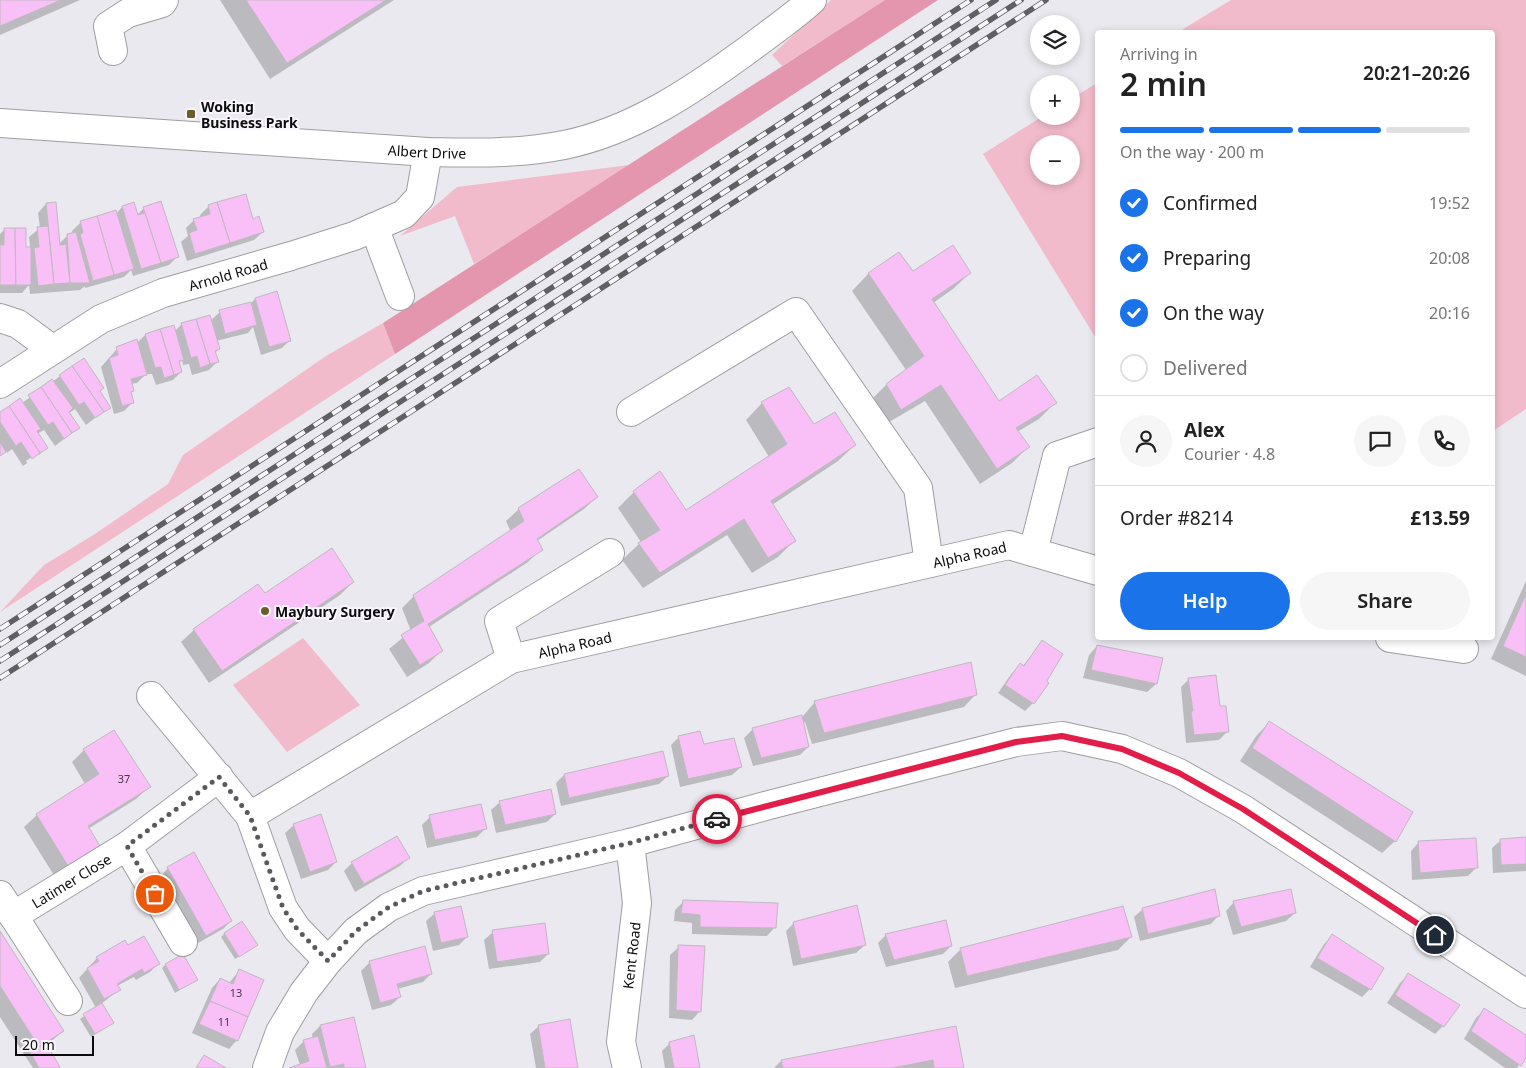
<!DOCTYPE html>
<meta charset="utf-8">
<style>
body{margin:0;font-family:"Noto Sans",sans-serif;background:#f6f6f6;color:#222;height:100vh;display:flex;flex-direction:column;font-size:19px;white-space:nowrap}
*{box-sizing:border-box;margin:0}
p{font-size:16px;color:#767676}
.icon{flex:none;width:28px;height:28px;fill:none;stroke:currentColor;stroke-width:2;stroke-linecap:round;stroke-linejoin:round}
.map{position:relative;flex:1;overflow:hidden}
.sheet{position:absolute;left:1095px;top:30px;width:400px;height:610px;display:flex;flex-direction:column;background:#fff;border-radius:5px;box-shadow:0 2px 8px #0003}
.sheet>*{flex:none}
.controls{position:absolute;left:1030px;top:15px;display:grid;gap:10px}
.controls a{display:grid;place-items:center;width:50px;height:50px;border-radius:50%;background:#fff;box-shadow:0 2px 8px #0003;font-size:25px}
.scale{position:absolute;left:15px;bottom:12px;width:79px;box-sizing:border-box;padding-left:5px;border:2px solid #0c0c0e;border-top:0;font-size:14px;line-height:18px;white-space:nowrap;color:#0c0c0e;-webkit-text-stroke:4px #f8f6fc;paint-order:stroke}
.pin{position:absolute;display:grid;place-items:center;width:42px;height:42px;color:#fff;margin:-21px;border:2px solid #fff;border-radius:50%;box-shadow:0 1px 5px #0007}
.courier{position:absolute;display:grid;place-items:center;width:50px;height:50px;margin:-25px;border:4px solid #e11d48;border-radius:50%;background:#fff;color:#222;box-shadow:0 1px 6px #0007}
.overview em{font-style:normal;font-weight:600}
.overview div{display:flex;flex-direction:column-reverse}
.overview{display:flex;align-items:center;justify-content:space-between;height:85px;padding:0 25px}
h1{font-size:32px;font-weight:600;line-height:38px}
.bar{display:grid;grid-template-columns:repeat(4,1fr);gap:8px 5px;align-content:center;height:60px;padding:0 25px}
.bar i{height:6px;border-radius:4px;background:#e0e0e0}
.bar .current{background:#1a73e8}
.bar p{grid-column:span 4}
.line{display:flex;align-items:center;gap:12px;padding:0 25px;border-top:1px solid #e0e0e0}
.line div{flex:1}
.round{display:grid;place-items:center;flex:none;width:52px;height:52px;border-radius:26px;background:#f6f6f6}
ol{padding:0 25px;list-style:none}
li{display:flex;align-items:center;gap:15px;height:55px}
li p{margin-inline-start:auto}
li .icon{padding:5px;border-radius:50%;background:#1a73e8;color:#fff;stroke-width:4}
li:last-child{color:#767676}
li i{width:28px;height:28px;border:2px solid #e0e0e0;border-radius:50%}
.primary-button{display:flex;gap:10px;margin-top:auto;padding:10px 25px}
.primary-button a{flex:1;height:58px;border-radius:30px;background:#1a73e8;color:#fff;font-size:20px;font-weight:600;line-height:58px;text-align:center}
.primary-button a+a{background:#f6f6f6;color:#222}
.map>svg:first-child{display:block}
</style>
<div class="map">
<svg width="1526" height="1068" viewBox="0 0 1526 1068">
<rect width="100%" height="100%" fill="#eae9ef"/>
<g fill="#f2bbcb" fill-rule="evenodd">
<polygon points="831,0 885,0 782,66 772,55"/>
<polygon points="1231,0 1526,0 1526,409 1493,431 1492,32 1178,32"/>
<path d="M 1097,83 L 1097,340 L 983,154 L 1043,116 L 1071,116 L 1071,99 ZM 1039,144 L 1071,144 L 1071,176 L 1039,176 Z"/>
<polygon points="629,165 474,264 455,216 400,236 457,187"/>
<polygon points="383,323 395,354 0,612 44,565 95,534 168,484 183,455 326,356"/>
<polygon points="303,638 360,705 287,752 233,685"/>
</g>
<polygon fill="#e396ae" points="885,0 938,0 395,354 383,323"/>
<g fill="#0003">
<polygon points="0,0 80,0 0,35"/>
<polygon points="220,0 394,0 270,79"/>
<polygon points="245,196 252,220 263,232 254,240 187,261 181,242 188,236 186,228 194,220 201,218 200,215 208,207"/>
<polygon points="46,204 59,244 68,235 73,234 72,231 81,222 116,214 122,207 134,204 137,215 144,208 177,257 169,265 133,276 131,270 124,277 85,288 85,286 80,290 30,294 29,285 22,293 0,293 0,234 5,229 25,248 30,248 29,237 40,228 38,213"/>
<polygon points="898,254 912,273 970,273 953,289 933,303 998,402 1055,403 1039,419 1017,432 1028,447 1012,463 980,484 925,401 884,425 870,401 886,385 906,370 852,291 868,274"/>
<polygon points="255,299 290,340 282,348 261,355 253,327 248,333 216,341 219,349 215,353 217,362 209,370 192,375 189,364 183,365 182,360 179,363 181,372 173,380 156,385 152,374 146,374 137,383 131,384 133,391 130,394 132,403 124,411 114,414 101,367 117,349 137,343 145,335 174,332 182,324 210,321 220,312 250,304"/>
<polygon points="83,360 109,407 86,425 75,409 68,414 78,428 55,446 44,430 37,434 46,448 39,455 39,452 26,461 27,463 23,466 12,449 7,453 6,451 0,456 0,414 22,403"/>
<polygon points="762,403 855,445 838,461 772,505 795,540 778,557 752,573 727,535 643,588 622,560 641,542 618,508 634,492 686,512 769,457 746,420"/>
<polygon points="597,497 584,509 537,541 541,549 528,562 429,627 441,651 429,663 407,677 389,649 411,631 402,608 414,596 511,532 506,521 519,509"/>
<polygon points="1526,581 1526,676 1491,659"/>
<polygon points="353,582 340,595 209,683 181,642 194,630 258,585 265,595"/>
<polygon points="1042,642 1033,703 1025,711 998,693 1012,673 1020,665 1022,667"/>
<polygon points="1097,646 1156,684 1147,692 1083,678 1089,655"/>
<polygon points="1189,679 1219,707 1227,732 1219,740 1186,743 1181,687"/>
<polygon points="976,694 964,707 812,744 805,722 803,723 808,747 800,755 753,766 744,738 753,729 803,716 815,702"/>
<polygon points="1270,722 1395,841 1382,853 1240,761 1257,735"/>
<polygon points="679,737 704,746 741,767 732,775 680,787 671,745"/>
<polygon points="84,750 149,787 136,799 88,829 98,845 86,858 55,877 24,827 37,815 85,784 72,762"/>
<polygon points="564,775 668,776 659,784 561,806 556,783"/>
<polygon points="500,802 555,814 547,822 496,833 491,810"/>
<polygon points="430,817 485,829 477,837 427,848 422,825"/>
<polygon points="294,825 336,862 328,870 301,879 285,833"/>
<polygon points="1526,838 1526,871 1493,873 1492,848 1501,840"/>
<polygon points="1419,842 1476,868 1468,876 1412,880 1411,851"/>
<polygon points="408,858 400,866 355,892 344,871 352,863"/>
<polygon points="168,868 231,921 223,929 198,943 160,877"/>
<polygon points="683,902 775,927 767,936 692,934 692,923 674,921 675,910"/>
<polygon points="1234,902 1295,913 1286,921 1233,935 1226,911"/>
<polygon points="1143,909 1219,915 1211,924 1140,941 1134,917"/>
<polygon points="435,913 467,937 459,945 433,951 426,921"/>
<polygon points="794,923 865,945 856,953 793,966 786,931"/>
<polygon points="493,932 548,954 540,962 489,969 484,940"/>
<polygon points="0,934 63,1031 46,1046 57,1068 33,1068 0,1017"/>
<polygon points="224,934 252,948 235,959 221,937"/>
<polygon points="886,935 951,946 943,954 886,967 878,943"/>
<polygon points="1332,936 1370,989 1362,997 1310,967 1324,944"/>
<polygon points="1131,937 1118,950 955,988 948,962 961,949"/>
<polygon points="127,947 158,964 150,972 136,980 134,977 117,986 119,990 101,1004 112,1023 91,1037 80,1019 96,1008 79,978 97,958"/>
<polygon points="679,947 700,1011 692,1020 669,1018 670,955"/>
<polygon points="424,948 431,974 423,982 397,989 400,997 391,1005 372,1010 361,971 369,963"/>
<polygon points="165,965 196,980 175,993 162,968"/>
<polygon points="239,971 237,1040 229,1049 192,1033 212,988 220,979 229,983"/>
<polygon points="1409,974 1443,1026 1435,1034 1387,1003 1400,983"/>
<polygon points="1484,1010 1526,1036 1526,1055 1517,1068 1505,1068 1464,1039 1476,1018"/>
<polygon points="320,1026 364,1068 289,1068 300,1065 295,1050 304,1041 313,1039 312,1034"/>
<polygon points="539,1026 576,1068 536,1068 530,1034"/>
<polygon points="955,1027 963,1068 774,1068 781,1061"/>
<polygon points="670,1043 699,1068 665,1068 662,1051"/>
</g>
<g fill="#f9bff7" stroke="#bfbabe">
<polygon points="0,0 61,0 0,26"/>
<polygon points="246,0 386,0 287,63"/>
<polygon points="246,194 253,219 259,216 264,232 230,243 217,202"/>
<polygon points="161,201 179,257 161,263 143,207"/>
<polygon points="56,202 60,245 66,244 70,283 54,284 46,203"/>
<polygon points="134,202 138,215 145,213 161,263 141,269 122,206"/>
<polygon points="217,202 230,243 195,254 189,233 197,230 193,219 210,214 208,205"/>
<polygon points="116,210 134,269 114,275 97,216"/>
<polygon points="97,216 114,275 93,281 80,234 83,233 80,221"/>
<polygon points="48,226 54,284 38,286 34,248 39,247 37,227"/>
<polygon points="4,228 15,228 16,285 0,285 0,245 4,245"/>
<polygon points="15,228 26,228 26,247 31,247 31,285 16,285"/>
<polygon points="76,232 90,283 70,283 67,234"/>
<polygon points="953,245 971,273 932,299 999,401 1037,375 1057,403 1016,428 1030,447 997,469 941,385 901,410 886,384 924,356 868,273 899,252 913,271"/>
<polygon points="277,291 291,341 269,347 255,298"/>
<polygon points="251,302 257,325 225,334 219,310"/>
<polygon points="210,315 220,349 215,351 219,362 210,364 196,319"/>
<polygon points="196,319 210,364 200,368 197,356 191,358 181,323"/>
<polygon points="174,325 184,360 179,361 182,372 174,375 160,329"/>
<polygon points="160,329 174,375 164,378 161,367 155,368 145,334"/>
<polygon points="137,339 147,375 131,379 134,391 131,392 134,403 122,406 109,358 118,355 116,347"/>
<polygon points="84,358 104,388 100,391 111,408 104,412 72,366"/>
<polygon points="72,366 104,412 95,418 84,402 79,405 59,375"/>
<polygon points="52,379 73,408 69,412 80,428 72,433 41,387"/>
<polygon points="41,387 72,433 64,439 53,422 48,425 28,395"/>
<polygon points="789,387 814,424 835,412 856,445 771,501 796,541 768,558 744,519 660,573 638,543 660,530 633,491 660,471 686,510 787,444 761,402"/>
<polygon points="20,398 41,429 37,431 48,448 40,453 9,406"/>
<polygon points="9,406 40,453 32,459 21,442 16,446 0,422 0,412"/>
<polygon points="0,442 6,452 0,456"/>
<polygon points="579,469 598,497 537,539 543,550 428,624 443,651 420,665 401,635 424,621 413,595 524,521 518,508"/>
<polygon points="332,548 354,582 222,671 193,629 258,584 265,593"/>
<polygon points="1526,594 1526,657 1503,646"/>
<polygon points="1042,640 1063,654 1047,681 1049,683 1034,704 1005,685 1020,663 1024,666"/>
<polygon points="1097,645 1163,658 1157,684 1091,670"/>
<polygon points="971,662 977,695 824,733 814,701"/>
<polygon points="1216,675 1220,706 1226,706 1229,732 1194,735 1191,711 1193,711 1188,678"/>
<polygon points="802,715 809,747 761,758 752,728"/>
<polygon points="1269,721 1413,812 1396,842 1252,748"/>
<polygon points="114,730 151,787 88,826 100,846 68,866 36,814 99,774 83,749"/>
<polygon points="700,731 704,744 734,738 742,767 688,779 678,736"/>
<polygon points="663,751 669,776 569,798 564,774"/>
<polygon points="551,789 556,814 505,825 499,801"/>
<polygon points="481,804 487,829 435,840 429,815"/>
<polygon points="321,814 337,862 310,872 293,824"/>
<polygon points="397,836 410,858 364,884 351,862"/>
<polygon points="1526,837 1526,864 1501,865 1500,839"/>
<polygon points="1476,838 1478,868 1420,873 1418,841"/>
<polygon points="194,852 232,921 206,936 167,867"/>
<polygon points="1215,889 1220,916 1148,934 1142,908"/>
<polygon points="1291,889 1296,913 1241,927 1233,901"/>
<polygon points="683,900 778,903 776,928 700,927 700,915 681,913"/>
<polygon points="857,905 866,945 801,959 793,922"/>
<polygon points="461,906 468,937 441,943 434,912"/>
<polygon points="1123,906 1132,937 967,976 960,948"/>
<polygon points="946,920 952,946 894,960 885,934"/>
<polygon points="242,921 258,945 239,957 224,933"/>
<polygon points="545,923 549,954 497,962 492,930"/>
<polygon points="0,931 64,1031 39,1047 0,986"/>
<polygon points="1332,934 1384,968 1371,990 1317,958"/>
<polygon points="144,936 160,964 144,973 142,969 117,984 121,990 104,999 87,968 99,961 96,957 125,940 128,945"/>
<polygon points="678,945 705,946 701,1012 676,1010"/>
<polygon points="425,946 432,974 397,984 401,997 380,1003 369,961"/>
<polygon points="183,954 198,980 179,990 165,964"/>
<polygon points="239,969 264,980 248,1017 210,1001 220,978 233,984"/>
<polygon points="1408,973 1460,1005 1444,1027 1395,995"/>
<polygon points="210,1001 248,1017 238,1041 199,1024"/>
<polygon points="102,1003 114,1023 95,1034 83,1014"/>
<polygon points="1484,1008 1526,1035 1526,1058 1521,1066 1471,1031"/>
<polygon points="354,1017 366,1068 344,1068 344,1064 330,1067 320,1025"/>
<polygon points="570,1019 578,1068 545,1068 538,1025"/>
<polygon points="956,1026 964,1068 934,1068 933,1060 893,1068 783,1068 781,1060"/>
<polygon points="694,1035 700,1068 674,1068 669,1042"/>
<polygon points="318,1036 327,1068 289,1068 309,1061 303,1040"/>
<polygon points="46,1043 60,1067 58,1068 39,1068 30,1052"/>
<polygon points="204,1055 226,1068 196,1068"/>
</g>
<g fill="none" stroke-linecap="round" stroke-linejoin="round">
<g stroke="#9e9da2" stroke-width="30">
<g id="minor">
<polyline points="113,51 108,26 128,13 162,3 164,0"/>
<path id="s1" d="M 0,123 L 428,152 C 474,153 519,154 564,145 C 633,131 693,90 749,49 C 770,33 792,18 812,0"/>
<polyline points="374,227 400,296"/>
<polyline points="0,318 18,324 52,349"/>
<path id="s2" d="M 0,384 L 101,319 L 163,293 L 291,256 L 354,236 L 404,214 L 420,197 L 428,152"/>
<polyline points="631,412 796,312 918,488 929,563"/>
<polyline points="1033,552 1057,456 1098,442"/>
<polyline points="1390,638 1464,649"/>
<polyline points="511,659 499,621 610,553"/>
<polyline points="151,696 250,816 283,908 297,929 328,961"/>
<path id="s3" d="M 250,816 L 511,659 L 1009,545 L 1098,571"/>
<polyline points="127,846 183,942"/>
<polyline points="0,895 68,1001"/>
<path id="s4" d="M 13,916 L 127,846 L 219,777"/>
<polyline points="267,1068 280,1032 304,992 328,961 356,931 389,907 423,891 630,843 769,805 1016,742 1062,736 1122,749 1179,773 1243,809 1526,994"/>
<path id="s5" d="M 627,1068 L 621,1042 L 637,903 L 630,843"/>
</g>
</g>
<use href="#minor" stroke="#fff" stroke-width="28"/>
<g stroke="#606063" stroke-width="5.5">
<g id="rail">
<polyline points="0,629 971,0"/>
<polyline points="0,645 996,0"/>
<polyline points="0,661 1021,0"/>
<polyline points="0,678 1046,0"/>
</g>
</g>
<use href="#rail" stroke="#f8f6fc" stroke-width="4" stroke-dasharray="11" stroke-linecap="butt"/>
</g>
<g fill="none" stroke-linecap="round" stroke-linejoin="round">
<polyline stroke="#5a595d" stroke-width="5" stroke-dasharray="0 9" points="155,894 127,846 219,777 250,816 283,908 297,929 328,961 356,931 389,907 423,891 630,843 717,819"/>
<polyline stroke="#e11d48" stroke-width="6" points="717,819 1016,742 1062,736 1122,749 1179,773 1243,809 1435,935"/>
</g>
<g fill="#6a5d2a" stroke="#f8f6fc" stroke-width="2">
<rect x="186" y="109" width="10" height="10" rx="2.5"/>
<circle cx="265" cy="611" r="5"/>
</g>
<g text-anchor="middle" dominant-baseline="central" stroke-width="4" stroke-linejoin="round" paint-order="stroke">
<g font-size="11" fill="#473948">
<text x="124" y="778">37</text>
<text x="236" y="992">13</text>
<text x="224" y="1021">11</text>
</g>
<g font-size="14" font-weight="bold" fill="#0c0c0e" stroke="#f8f6fc" text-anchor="start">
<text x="201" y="106">Woking<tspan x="201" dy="16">Business Park</tspan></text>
<text x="275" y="611">Maybury Surgery</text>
</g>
<g font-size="14" fill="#0c0c0e" stroke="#f8f6fc">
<text stroke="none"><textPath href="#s1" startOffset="428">Albert Drive</textPath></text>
<text stroke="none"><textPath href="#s2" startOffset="255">Arnold Road</textPath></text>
<text stroke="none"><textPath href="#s3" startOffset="775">Alpha Road</textPath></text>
<text stroke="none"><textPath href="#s3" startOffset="370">Alpha Road</textPath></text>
<text stroke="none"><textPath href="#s4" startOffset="68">Latimer Close</textPath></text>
<text stroke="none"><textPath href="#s5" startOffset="114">Kent Road</textPath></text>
</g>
</g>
</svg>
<div class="controls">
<a><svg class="icon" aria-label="layers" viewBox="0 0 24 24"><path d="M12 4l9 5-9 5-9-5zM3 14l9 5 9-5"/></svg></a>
<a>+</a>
<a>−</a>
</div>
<div class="scale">20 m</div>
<div class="pin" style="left:155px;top:894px;background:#ea580c"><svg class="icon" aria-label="bag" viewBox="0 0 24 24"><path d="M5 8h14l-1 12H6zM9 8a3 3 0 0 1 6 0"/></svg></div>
<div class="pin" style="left:1435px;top:935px;background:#1f2937"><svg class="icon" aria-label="home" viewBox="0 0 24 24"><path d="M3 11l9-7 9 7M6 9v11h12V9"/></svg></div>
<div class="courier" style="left:717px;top:819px"><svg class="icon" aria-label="car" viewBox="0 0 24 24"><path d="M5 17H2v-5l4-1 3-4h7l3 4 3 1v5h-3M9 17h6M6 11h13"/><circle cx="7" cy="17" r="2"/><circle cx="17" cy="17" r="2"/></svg></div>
<section class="sheet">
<div class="overview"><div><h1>2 min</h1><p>Arriving in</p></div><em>20:21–20:26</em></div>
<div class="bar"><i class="current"></i><i class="current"></i><i class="current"></i><i></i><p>On the way · 200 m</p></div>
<ol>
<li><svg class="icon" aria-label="check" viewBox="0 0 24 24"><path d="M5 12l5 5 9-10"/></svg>Confirmed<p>19:52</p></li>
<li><svg class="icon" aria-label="check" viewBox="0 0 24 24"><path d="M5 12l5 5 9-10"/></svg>Preparing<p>20:08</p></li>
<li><svg class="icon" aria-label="check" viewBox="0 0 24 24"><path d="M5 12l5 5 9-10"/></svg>On the way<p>20:16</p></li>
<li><i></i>Delivered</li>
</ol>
<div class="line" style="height:90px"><a class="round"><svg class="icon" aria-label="person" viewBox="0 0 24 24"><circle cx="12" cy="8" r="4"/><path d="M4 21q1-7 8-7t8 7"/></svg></a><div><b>Alex</b><p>Courier · 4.8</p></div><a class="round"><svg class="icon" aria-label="chat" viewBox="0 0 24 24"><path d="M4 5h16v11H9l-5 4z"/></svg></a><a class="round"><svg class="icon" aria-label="phone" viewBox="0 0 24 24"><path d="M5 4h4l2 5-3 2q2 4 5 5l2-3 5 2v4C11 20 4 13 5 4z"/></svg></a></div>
<div class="line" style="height:65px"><div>Order #8214</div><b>£13.59</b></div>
<div class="primary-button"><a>Help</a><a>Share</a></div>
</section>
</div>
